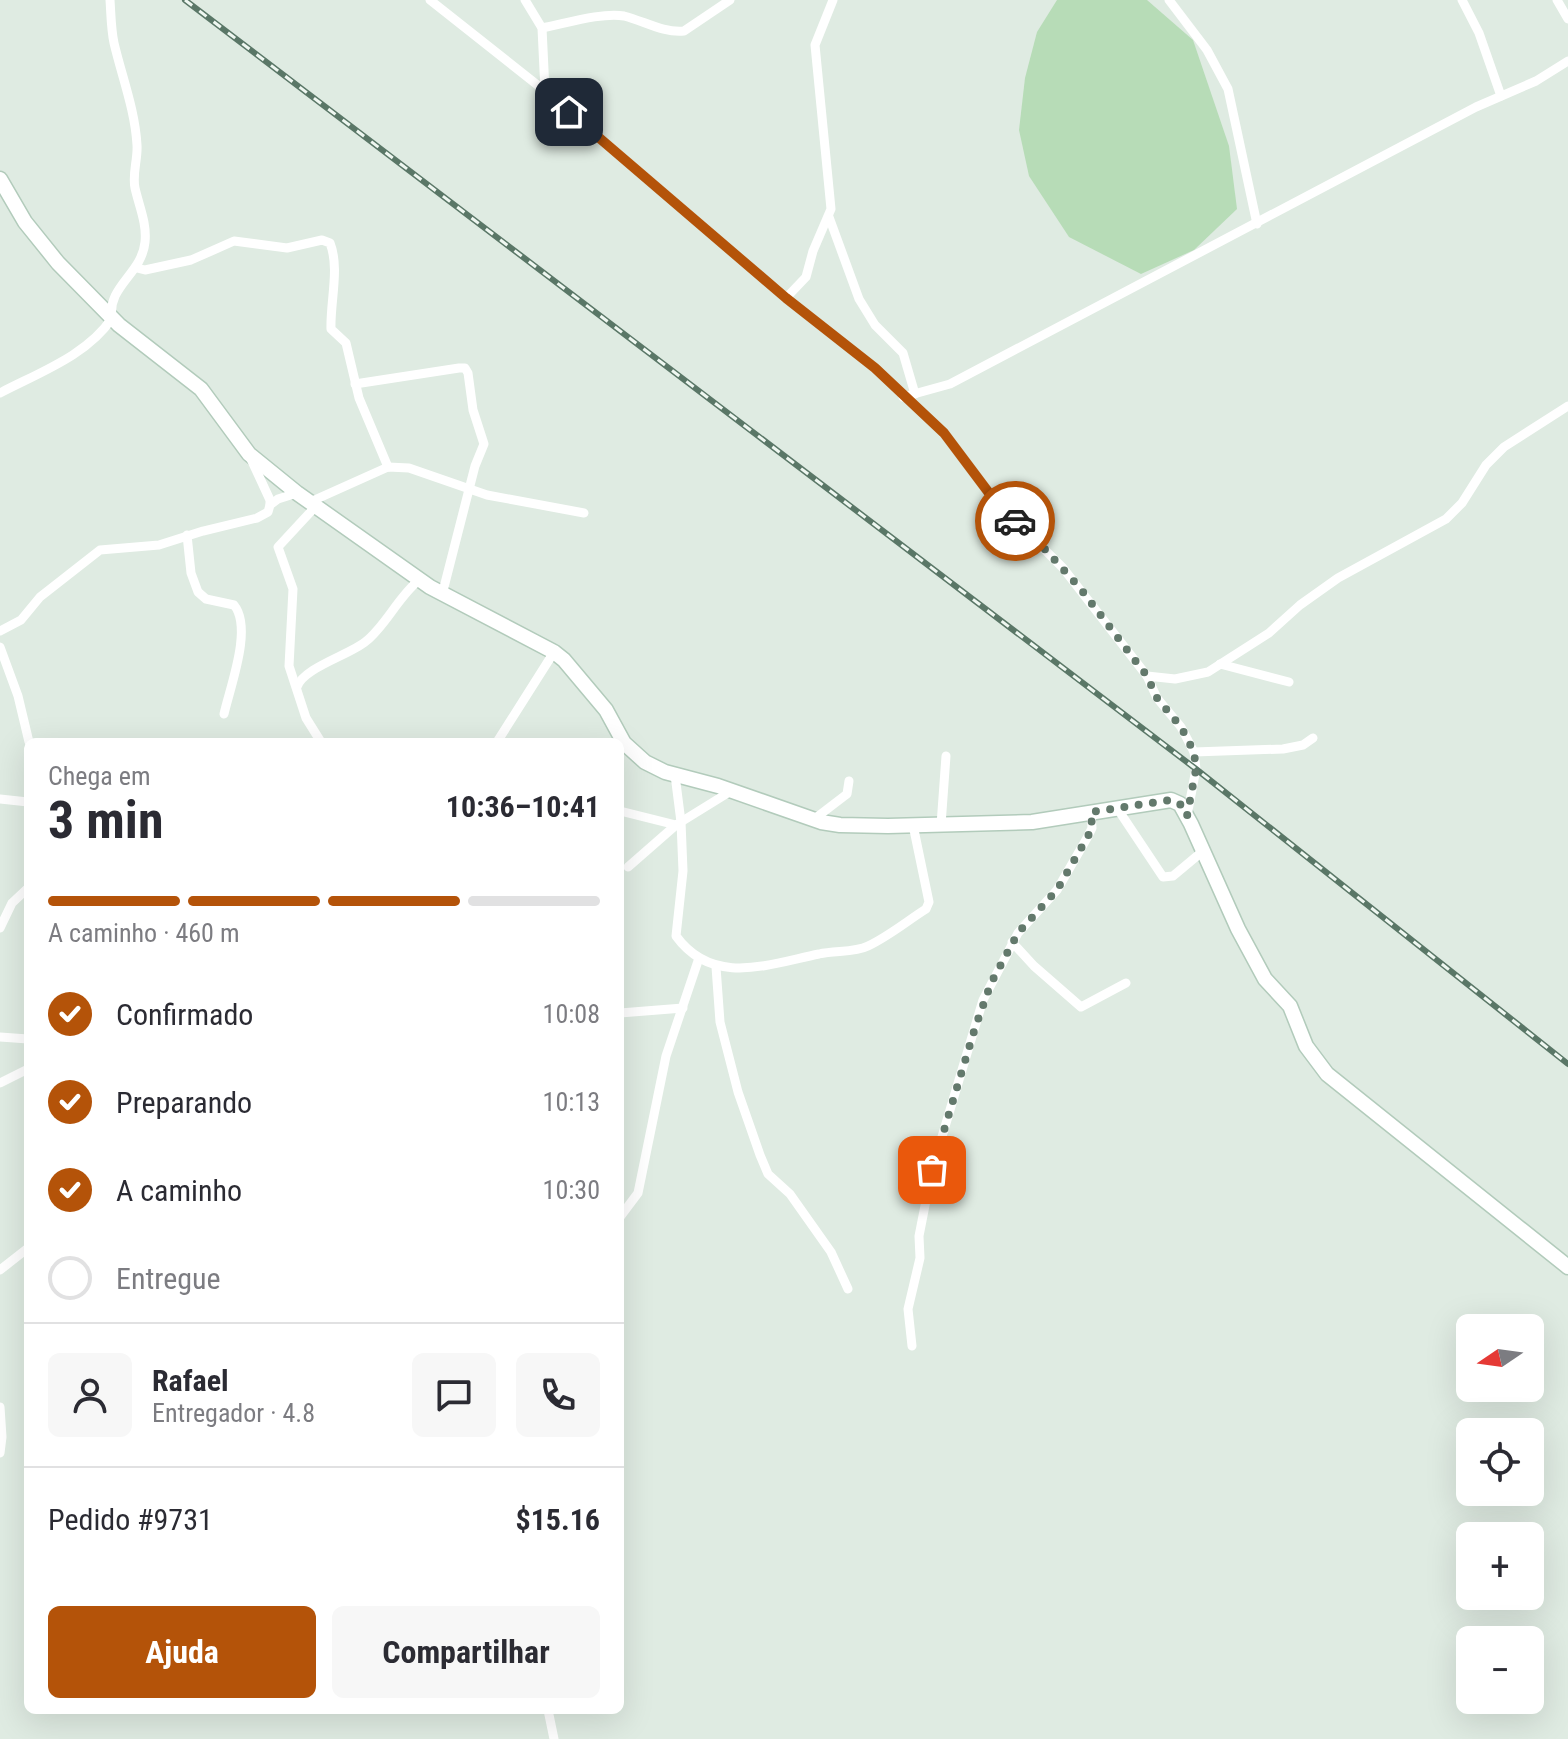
<!DOCTYPE html>
<html lang="pt">
<meta charset="utf-8">
<style>
body{margin:0;font-family:"Roboto Condensed",sans-serif;background:#f7f7f7;color:#2b2b33;height:100vh;display:flex;flex-direction:column;font-size:30px;white-space:nowrap}
*{box-sizing:border-box;margin:0}
p{font-size:26px;color:#7c7c81}
.icon{flex:none;width:44px;height:44px;fill:none;stroke:currentColor;stroke-width:2;stroke-linecap:round;stroke-linejoin:round}
.map{position:relative;flex:1;overflow:hidden}
.drawer{position:absolute;left:24px;top:738px;width:600px;height:976px;display:flex;flex-direction:column;background:#fff;border-radius:12px;box-shadow:0 8px 32px #0002}
.drawer>*{flex:none}
.needle{width:52px;rotate:257deg}
.buttons{position:absolute;left:1456px;top:1314px;display:grid;gap:16px}
.buttons a{display:grid;place-items:center;width:88px;height:88px;border-radius:12px;background:#fff;box-shadow:0 8px 32px #0002;font-size:40px}
.pin{position:absolute;display:grid;place-items:center;width:68px;height:68px;color:#fff;margin:-34px;border-radius:16px;box-shadow:0 4px 12px #0006}
.courier{position:absolute;display:grid;place-items:center;width:80px;height:80px;margin:-40px;border:6px solid #b45309;border-radius:50%;background:#fff;color:#222;box-shadow:0 2px 10px #0007}
.summary em{font-style:normal;font-weight:700}
.summary div{display:flex;flex-direction:column-reverse}
.summary{display:flex;align-items:center;justify-content:space-between;height:136px;padding:0 24px}
h1{font-size:52px;font-weight:700;line-height:60px}
.bar{display:grid;grid-template-columns:repeat(4,1fr);gap:12px 8px;align-content:center;height:96px;padding:0 24px}
.bar i{height:10px;border-radius:6px;background:#e1e1e2}
.bar .selected{background:#b45309}
.bar p{grid-column:span 4}
.line{display:flex;align-items:center;gap:20px;padding:0 24px;border-top:2px solid #e1e1e2}
.line div{flex:1}
.round{display:grid;place-items:center;flex:none;width:84px;height:84px;border-radius:12px;background:#f7f7f7}
ol{padding:0 24px;list-style:none}
li{display:flex;align-items:center;gap:24px;height:88px}
li p{margin-inline-start:auto}
li .icon{padding:8px;border-radius:50%;background:#b45309;color:#fff;stroke-width:4}
li:last-child{color:#7c7c81}
li i{width:44px;height:44px;border:4px solid #e1e1e2;border-radius:50%}
.primary-button{display:flex;gap:16px;margin-top:auto;padding:16px 24px}
.primary-button a{flex:1;height:92px;border-radius:12px;background:#b45309;color:#fff;font-size:32px;font-weight:700;line-height:92px;text-align:center}
.primary-button a+a{background:#f7f7f7;color:#2b2b33}
.map>svg:first-child{display:block}
</style>
<div class="map">
<svg width="1568" height="1739" viewBox="0 0 1568 1739">
<rect width="100%" height="100%" fill="#dfebe2"/>
<polygon fill="#b7dcb7" points="1057,0 1147,0 1193,40 1229,146 1237,209 1194,250 1141,274 1069,237 1029,176 1019,130 1025,78 1037,32"/>
<g fill="none" stroke-linecap="round" stroke-linejoin="round">
<g stroke="#b2cbbb" stroke-width="17">
<polyline id="secondary" points="0,179 25,222 58,263 119,325 201,389 249,454 297,493 430,587 554,652 564,660 606,710 624,743 645,762 665,772 718,786 821,822 840,825 888,826 1032,822 1171,800 1180,804 1191,824 1238,929 1265,979 1290,1006 1306,1046 1327,1074 1568,1267"/>
</g>
<g stroke="#fff" stroke-width="9">
<polyline points="430,0 545,91 786,298 875,368 944,433 992,497 1063,568 1147,676 1175,679 1208,672 1269,633 1300,605 1338,578 1446,519 1462,503 1486,465 1504,447 1568,406"/>
<polyline points="525,0 542,28 545,91"/>
<polyline points="1169,0 1207,50 1228,89 1257,224"/>
<polyline points="1462,0 1479,33 1501,96"/>
<polyline points="1557,0 1568,19"/>
<path d="M 542,28 C 564,24 602,12 624,16 C 644,21 663,33 684,31 L 730,0"/>
<polyline points="829,217 859,299 875,325 903,353 915,394"/>
<path d="M 137,268 L 145,270 L 191,260 L 234,241 L 287,248 L 322,240 L 330,243 C 340,268 330,302 331,329 L 346,343 L 359,398 L 388,467"/>
<polyline points="786,298 806,277 813,251 831,209 815,45 833,0"/>
<polyline points="355,384 459,368 465,368 468,373 473,410 484,444 475,466 442,595"/>
<path d="M 0,393 C 38,373 88,355 112,318 C 107,286 142,274 145,242 C 147,223 139,206 135,188 C 132,174 138,159 137,145 C 135,110 122,77 114,43 C 111,29 111,14 110,0"/>
<polyline points="903,397 950,384 1476,107 1536,81 1568,61"/>
<polyline points="250,457 270,500 270,505"/>
<polyline points="310,502 388,467 409,468 487,495 584,513"/>
<polyline points="316,506 278,547 293,589 289,666 306,718 321,742"/>
<path d="M 187,535 L 191,573 L 198,592 L 206,599 L 234,605 C 253,628 230,687 224,714"/>
<polyline points="0,631 21,620 40,597 100,550 159,545 203,531 257,518 268,512 270,505 278,499 297,493"/>
<polyline points="0,647 18,696 29,742"/>
<polyline points="1220,664 1289,682"/>
<polyline points="1147,676 1157,698 1181,727 1194,752 1196,769 1187,816"/>
<path d="M 297,687 C 303,668 349,655 365,642 C 385,627 398,597 419,580"/>
<polyline points="497,742 554,652"/>
<polyline points="1194,752 1283,749 1303,745 1313,738"/>
<path d="M 675,775 L 681,822 L 683,871 L 676,936 C 713,987 769,964 819,954 C 835,950 854,953 868,946 C 889,936 907,921 926,909 L 929,902 L 913,825"/>
<polyline points="0,799 28,802"/>
<polyline points="1117,808 1163,877 1173,876 1203,851"/>
<polyline points="620,811 676,825 731,791"/>
<polyline points="813,820 847,794 849,781"/>
<polyline points="941,825 946,756"/>
<polyline points="628,867 676,825"/>
<polyline points="0,928 12,903 28,888"/>
<polyline points="1012,942 1034,966 1081,1007 1126,983"/>
<polyline points="716,967 720,1022 738,1092 760,1155 768,1174 790,1194 831,1252 848,1289"/>
<polyline points="620,1013 683,1008"/>
<polyline points="0,1037 28,1039"/>
<polyline points="0,1083 28,1069"/>
<polyline points="620,1217 638,1193 666,1056 699,958"/>
<polyline points="0,1270 28,1248"/>
<polyline points="912,1346 908,1309 920,1258 919,1236 932,1170 983,1000 1018,933 1057,890 1087,838 1092,828 1091,812"/>
<polyline points="0,1407 2,1437 0,1453"/>
<polyline points="548,1710 554,1739"/>
</g>
<use href="#secondary" stroke="#fff" stroke-width="14"/>
<g stroke="#5a7767" stroke-width="6">
<polyline id="rail" points="185,0 1196,769 1568,1064"/>
</g>
<use href="#rail" stroke="#eff7f1" stroke-width="3" stroke-dasharray="9" stroke-linecap="butt"/>
</g>
<g fill="none" stroke-linecap="round" stroke-linejoin="round">
<polyline stroke="#63796c" stroke-width="8" stroke-dasharray="0 14.4" points="932,1170 975,1028 991,983 1018,933 1057,890 1087,838 1092,828 1091,812 1171,800 1180,804 1187,816 1196,769 1194,752 1181,727 1157,698 1147,676 1080,588 1043,547 1015,521"/>
<polyline stroke="#b45309" stroke-width="10" points="569,112 786,298 875,368 944,433 992,497 1015,521"/>
</g>
</svg>
<div class="buttons">
<a><svg class="needle" viewBox="-14 -14 28 28"><path d="M0-13l5 13h-10z" fill="#e53935"/><path d="M0 13l5-13h-10z" fill="#7c7c81"/></svg></a>
<a><svg class="icon" aria-label="locate" viewBox="0 0 24 24"><circle cx="12" cy="12" r="6"/><path d="M12 2v4M12 18v4M2 12h4M18 12h4"/></svg></a>
<a>+</a>
<a>−</a>
</div>
<div class="pin" style="left:932px;top:1170px;background:#ea580c"><svg class="icon" aria-label="bag" viewBox="0 0 24 24"><path d="M5 8h14l-1 12H6zM9 8a3 3 0 0 1 6 0"/></svg></div>
<div class="pin" style="left:569px;top:112px;background:#1f2937"><svg class="icon" aria-label="home" viewBox="0 0 24 24"><path d="M3 11l9-7 9 7M6 9v11h12V9"/></svg></div>
<div class="courier" style="left:1015px;top:521px"><svg class="icon" aria-label="car" viewBox="0 0 24 24"><path d="M5 17H2v-5l4-1 3-4h7l3 4 3 1v5h-3M9 17h6M6 11h13"/><circle cx="7" cy="17" r="2"/><circle cx="17" cy="17" r="2"/></svg></div>
<section class="drawer">
<div class="summary"><div><h1>3 min</h1><p>Chega em</p></div><em>10:36–10:41</em></div>
<div class="bar"><i class="selected"></i><i class="selected"></i><i class="selected"></i><i></i><p>A caminho · 460 m</p></div>
<ol>
<li><svg class="icon" aria-label="check" viewBox="0 0 24 24"><path d="M5 12l5 5 9-10"/></svg>Confirmado<p>10:08</p></li>
<li><svg class="icon" aria-label="check" viewBox="0 0 24 24"><path d="M5 12l5 5 9-10"/></svg>Preparando<p>10:13</p></li>
<li><svg class="icon" aria-label="check" viewBox="0 0 24 24"><path d="M5 12l5 5 9-10"/></svg>A caminho<p>10:30</p></li>
<li><i></i>Entregue</li>
</ol>
<div class="line" style="height:144px"><a class="round"><svg class="icon" aria-label="person" viewBox="0 0 24 24"><circle cx="12" cy="8" r="4"/><path d="M4 21q1-7 8-7t8 7"/></svg></a><div><b>Rafael</b><p>Entregador · 4.8</p></div><a class="round"><svg class="icon" aria-label="chat" viewBox="0 0 24 24"><path d="M4 5h16v11H9l-5 4z"/></svg></a><a class="round"><svg class="icon" aria-label="phone" viewBox="0 0 24 24"><path d="M5 4h4l2 5-3 2q2 4 5 5l2-3 5 2v4C11 20 4 13 5 4z"/></svg></a></div>
<div class="line" style="height:104px"><div>Pedido #9731</div><b>$15.16</b></div>
<div class="primary-button"><a>Ajuda</a><a>Compartilhar</a></div>
</section>
</div>
